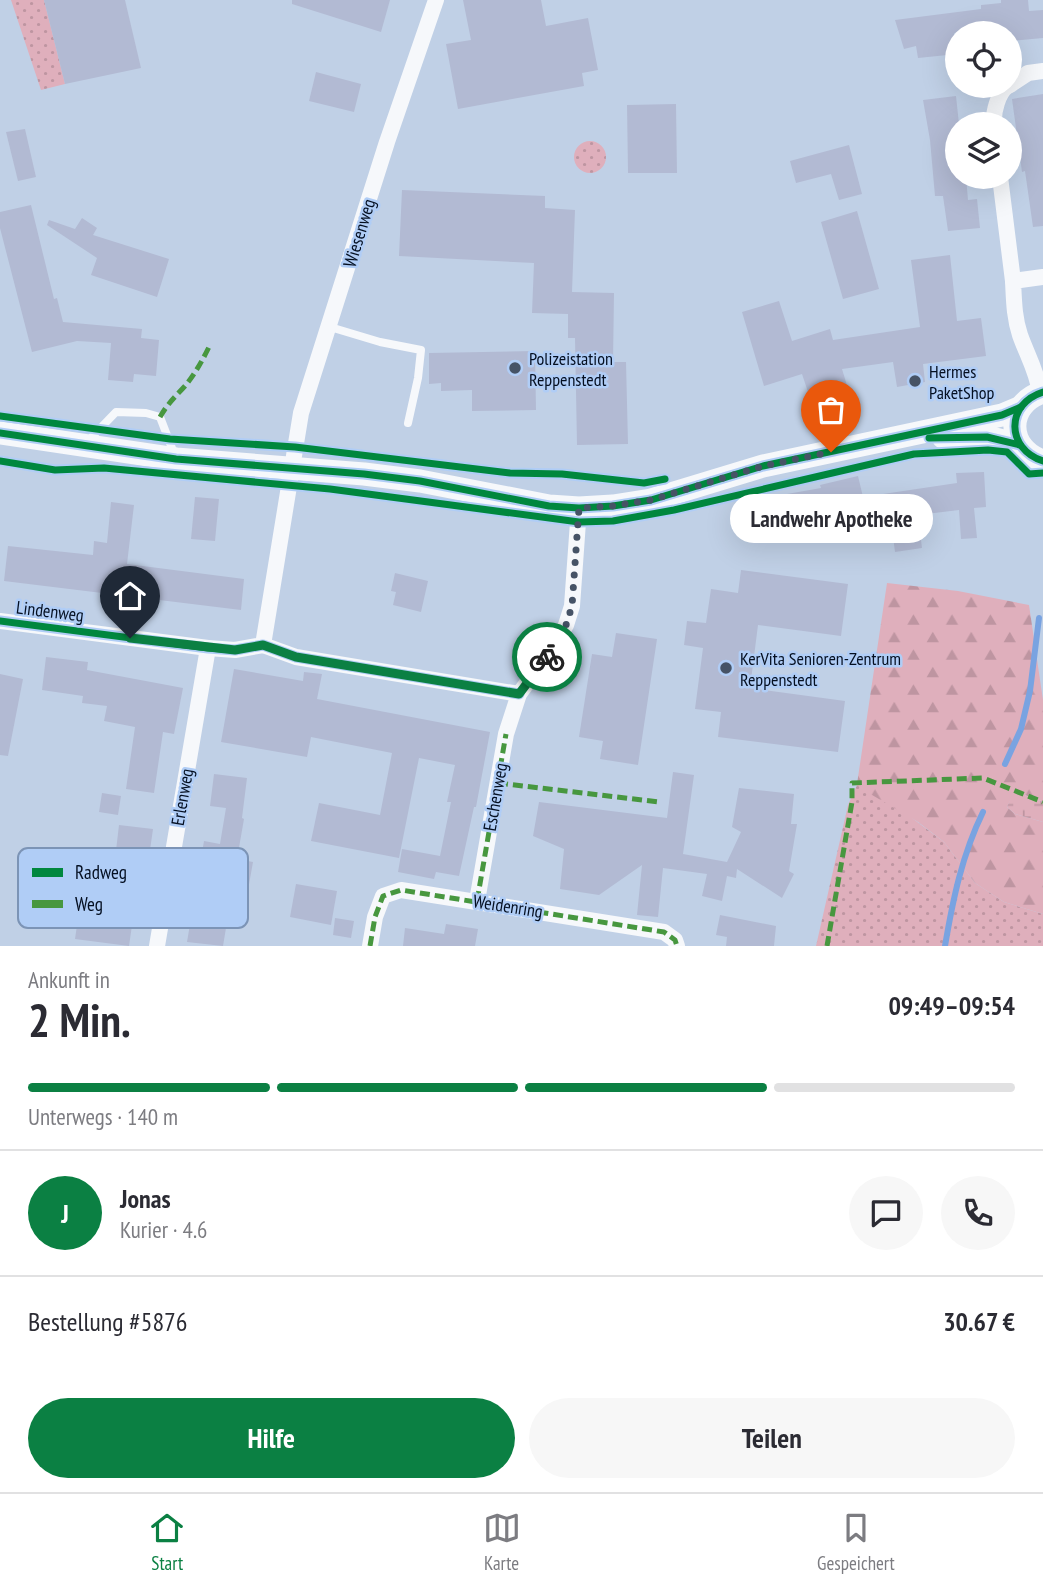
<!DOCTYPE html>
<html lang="de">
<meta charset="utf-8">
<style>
body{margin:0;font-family:"PT Sans Narrow",sans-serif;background:#f7f7f7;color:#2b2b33;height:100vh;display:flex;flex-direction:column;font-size:26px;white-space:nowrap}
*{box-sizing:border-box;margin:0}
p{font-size:23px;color:#7c7c81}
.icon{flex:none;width:38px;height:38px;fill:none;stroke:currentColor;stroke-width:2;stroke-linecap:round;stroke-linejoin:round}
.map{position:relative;height:946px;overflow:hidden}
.panel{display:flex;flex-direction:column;background:#fff;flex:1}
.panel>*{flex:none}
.fabs{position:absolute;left:945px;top:21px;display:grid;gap:14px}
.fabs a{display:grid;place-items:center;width:77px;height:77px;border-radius:50%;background:#fff;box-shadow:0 7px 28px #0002;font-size:35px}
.pin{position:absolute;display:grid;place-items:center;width:60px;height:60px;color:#fff;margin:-72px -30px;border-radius:50% 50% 50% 0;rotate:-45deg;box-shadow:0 0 7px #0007}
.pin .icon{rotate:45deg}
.courier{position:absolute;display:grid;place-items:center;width:70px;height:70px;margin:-35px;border:5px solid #0b8043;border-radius:50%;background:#fff;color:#222;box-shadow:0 2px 9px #0007}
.bubble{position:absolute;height:49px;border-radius:24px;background:#fff;box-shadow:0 7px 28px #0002;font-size:23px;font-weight:700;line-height:49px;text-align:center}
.headline em{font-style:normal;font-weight:700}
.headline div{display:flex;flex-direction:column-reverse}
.headline{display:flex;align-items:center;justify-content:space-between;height:119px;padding:0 28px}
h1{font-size:46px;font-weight:700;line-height:52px}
.bar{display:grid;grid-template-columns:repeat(4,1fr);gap:10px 7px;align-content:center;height:84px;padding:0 28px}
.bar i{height:9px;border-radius:5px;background:#e1e1e2}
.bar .selected{background:#0b8043}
.bar p{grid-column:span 4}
.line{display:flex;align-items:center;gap:18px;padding:0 28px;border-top:2px solid #e1e1e2}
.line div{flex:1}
.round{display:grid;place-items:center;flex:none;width:74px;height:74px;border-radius:37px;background:#f7f7f7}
.button{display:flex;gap:14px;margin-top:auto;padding:14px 28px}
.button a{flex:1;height:80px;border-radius:42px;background:#0b8043;color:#fff;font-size:28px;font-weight:700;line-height:80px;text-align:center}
.button a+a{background:#f7f7f7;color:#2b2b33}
.menu{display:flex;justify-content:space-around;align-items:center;height:98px;border-top:2px solid #e1e1e2;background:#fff;font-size:19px;color:#7c7c81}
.menu a{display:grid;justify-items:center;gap:4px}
.menu .selected{color:#0b8043}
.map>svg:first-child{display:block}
</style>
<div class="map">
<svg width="1043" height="946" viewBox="0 0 1043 946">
<defs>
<pattern id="grass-dots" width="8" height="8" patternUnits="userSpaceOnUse" patternTransform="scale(1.75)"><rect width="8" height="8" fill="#dfafbc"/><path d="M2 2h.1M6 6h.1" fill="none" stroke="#be95a1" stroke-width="1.8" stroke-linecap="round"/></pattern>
<pattern id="forest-firs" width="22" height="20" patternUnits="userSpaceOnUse" patternTransform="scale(1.75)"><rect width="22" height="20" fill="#dfafbc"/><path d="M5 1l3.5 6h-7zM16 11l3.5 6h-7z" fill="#be95a1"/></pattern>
<pattern id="wetland-marsh" width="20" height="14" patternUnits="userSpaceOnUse" patternTransform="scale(1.75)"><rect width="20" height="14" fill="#dfafbc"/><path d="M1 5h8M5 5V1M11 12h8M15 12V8" fill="none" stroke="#be95a1"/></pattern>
</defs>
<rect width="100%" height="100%" fill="#c0d0e6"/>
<g fill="url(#grass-dots)">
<polygon points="11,0 44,0 65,84 41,90"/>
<circle cx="590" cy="157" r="16"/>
<polygon points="864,782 944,842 975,883 1004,902 1043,914 1043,946 816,946 848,805 857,785"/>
</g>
<polygon fill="url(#forest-firs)" points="887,583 958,591 1029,605 1043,700 1043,802 1015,791 1007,807 1015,814 1043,822 1043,914 1004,902 975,883 944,842 918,822 867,792 864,783 857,784"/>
<polygon fill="url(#wetland-marsh)" points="1014,791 1043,802 1043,822 1015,814 1007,807"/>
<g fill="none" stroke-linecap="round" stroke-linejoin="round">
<g stroke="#79a3e1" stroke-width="6">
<polyline points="1005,764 1021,729 1030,691 1039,618"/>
<path d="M 945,946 C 953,899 962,855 983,812"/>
</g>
</g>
<g fill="#b2bad3">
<polygon points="44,0 125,0 141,68 65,84"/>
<polygon points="292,0 390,0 381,32 292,4"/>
<polygon points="463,0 541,0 546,26 588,18 598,70 582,73 584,86 458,109 446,44 471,40"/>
<polygon points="1001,0 1028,0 1029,11 1043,10 1043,38 1010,41 1010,33 954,33 957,54 918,58 916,46 904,49 895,20 981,9 981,5 1001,3"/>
<polygon points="316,72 361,84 354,112 309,101"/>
<polygon points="1043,94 1043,226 1033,227 1025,171 1022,172 1012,99"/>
<polygon points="956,96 959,124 957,124 957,177 966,177 968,200 977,199 980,228 948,231 943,196 935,196 930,140 923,100"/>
<polygon points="676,104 677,173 628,173 627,105"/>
<polygon points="25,129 36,177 18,181 6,132"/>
<polygon points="849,145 862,194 839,200 831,174 796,183 790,161"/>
<polygon points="402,190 545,196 545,208 575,210 572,292 614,293 613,362 626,362 628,444 577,445 575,338 568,338 568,314 532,313 534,263 399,256"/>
<polygon points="31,205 54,299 57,298 63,322 142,329 141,338 159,340 156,376 134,374 133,382 108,380 111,343 77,341 32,352 0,228 0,212"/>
<polygon points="857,211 879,289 843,299 821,222"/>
<polygon points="82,218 97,228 93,235 169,259 157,297 91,275 97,258 47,225 49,220 75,229"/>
<polygon points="950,255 957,321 981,318 986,356 923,364 925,382 897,387 893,362 842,369 852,402 815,413 802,374 764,386 742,312 779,301 792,341 830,329 833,340 920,327 911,260"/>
<polygon points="535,351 536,410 472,411 472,390 441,391 441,383 429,384 429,353"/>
<polygon points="984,472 986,507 974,508 977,538 961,539 959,510 918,515 922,548 895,552 890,514 843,524 839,507 802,517 805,529 776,534 770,497 821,488 820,485 858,476 863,497 957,483 956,473"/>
<polygon points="195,497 219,499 215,541 191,539"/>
<polygon points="111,502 134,505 127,564 244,579 241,610 4,581 8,546 93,555 94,541 107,543"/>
<polygon points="741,570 848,584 841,636 758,625 750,688 845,701 838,752 718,737 721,712 695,709 703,648 684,645 687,621 706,623 711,589 738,593"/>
<polygon points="395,573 428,581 421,612 393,605 396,592 391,591"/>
<polygon points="616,633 657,639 638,765 600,759 603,741 579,737 592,654 612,657"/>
<polygon points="46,657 88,662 87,670 183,688 174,734 163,732 154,793 126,789 135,727 104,721 107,706 82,703 83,696 42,690"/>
<polygon points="234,669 303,681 304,672 322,674 317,699 490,732 476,807 474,807 459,876 436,872 434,879 398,872 402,849 440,856 451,802 447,802 455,765 419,758 399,858 311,841 319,803 380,815 392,753 311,737 307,757 221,742"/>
<polygon points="0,674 23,679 8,756 0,755"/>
<polygon points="673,772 694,775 683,854 727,862 741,832 732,827 739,788 794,794 791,824 797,824 789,871 794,874 782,898 737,869 736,878 727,876 722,901 702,896 707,874 663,868 658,917 637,915 642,865 599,895 560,889 564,849 533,836 539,802 667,818"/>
<polygon points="214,774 247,778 242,818 244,819 237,859 253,862 246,901 231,898 223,946 187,942 204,841 220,844 226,808 210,806"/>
<polygon points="102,793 121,796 118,815 99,812"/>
<polygon points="119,825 153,829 145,885 138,884 129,946 75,939 81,898 92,899 98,856 115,859"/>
<polygon points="296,884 337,891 331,925 290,917"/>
<polygon points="720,915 776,926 774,946 726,946 727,937 716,935"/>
<polygon points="335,918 354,921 351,938 333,935"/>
<polygon points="446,924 478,929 475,946 403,946 405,928 444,934"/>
</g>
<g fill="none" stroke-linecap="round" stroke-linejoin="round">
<g stroke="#f6f8fb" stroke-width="8">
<polyline points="330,327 380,342 421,350 418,378 408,423"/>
<polyline points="88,441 116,412 146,413 160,417 175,456"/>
</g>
<g stroke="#f6f8fb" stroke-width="16">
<polyline points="1010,85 1028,73 1043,71"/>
<path d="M 994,124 C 993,113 998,92 1008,86"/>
<polyline points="1000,177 1013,281"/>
<path d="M 1040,393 C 1037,371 1027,355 1020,335 C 1014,317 1014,300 1013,281 L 1043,277"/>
<polyline points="0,621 208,648 235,650 263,645"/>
<polyline points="263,645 301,413 387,142 436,0"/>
<polyline points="263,645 296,657 519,694"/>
<polyline points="477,901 506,734 519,694 555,645 566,625 572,606 579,508"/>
<polyline points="157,946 208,648"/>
<polyline points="370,946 375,917 383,896 401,890 664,932 675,940 677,946"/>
</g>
<g stroke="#f6f8fb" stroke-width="23">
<path d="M 1043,392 C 1005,404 1006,449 1043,461"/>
<polyline points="0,433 176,459 364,474 420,481 549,506 579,508 613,506 651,500 763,466 1002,415 1021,407"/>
<polyline points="943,437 987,437 1020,445"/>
</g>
<g stroke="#47973f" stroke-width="5" stroke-dasharray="10 5" stroke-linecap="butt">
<path d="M 160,417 C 168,403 175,397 185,386 C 195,374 202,361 209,347"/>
<polyline points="498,783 659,802"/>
<polyline points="477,901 506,734"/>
<polyline points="370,946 375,917 383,896 401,890 664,932 675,940 677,946"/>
<polyline points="827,946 852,802 852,783 983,778 1043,802"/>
</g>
<g stroke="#b0cdf6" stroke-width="11">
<g id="cycleway">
<path d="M 1043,392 C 1005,404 1006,449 1043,461"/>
<polyline points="0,416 170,439 295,447 510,473 562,474 644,483 665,479"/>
<polyline points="0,433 176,459 364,474 420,481 549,506 579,508 613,506 651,500 763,466 1002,415 1021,407"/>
<polyline points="929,438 987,437 1020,445"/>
<polyline points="0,461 55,470 104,468 330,489 579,522 613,521 674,510 914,454 988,450 1007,452 1029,474 1043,473"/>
<polyline points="0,621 208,648 235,650 263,645 296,657 519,694"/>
</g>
</g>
<use href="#cycleway" stroke="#00873e" stroke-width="7"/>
</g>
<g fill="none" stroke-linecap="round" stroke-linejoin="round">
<polyline stroke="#465366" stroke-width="7" stroke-dasharray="0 12.6" points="547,657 566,625 572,606 579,508 612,506 651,500 763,466 831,452"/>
<polyline stroke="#0b8043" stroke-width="9" points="130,638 235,650 263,645 296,657 519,694 547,657"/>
</g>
<g fill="#465366" stroke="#b0cdf6" stroke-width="2.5">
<circle cx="515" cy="368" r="7"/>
<circle cx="915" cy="381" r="7"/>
<circle cx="726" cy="668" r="7"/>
</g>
<g text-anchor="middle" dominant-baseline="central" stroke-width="5" stroke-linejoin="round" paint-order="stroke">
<g font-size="18" fill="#040f21" stroke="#b0cdf6">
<text transform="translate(359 233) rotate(-73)">Wiesenweg</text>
<text transform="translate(50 611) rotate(7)">Lindenweg</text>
<text transform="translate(182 797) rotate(-80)">Erlenweg</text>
<text transform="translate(495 797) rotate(-80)">Eschenweg</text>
<text transform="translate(508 906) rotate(9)">Weidenring</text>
</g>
<g font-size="18" fill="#040f21" stroke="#b0cdf6" text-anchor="start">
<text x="529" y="358">Polizeistation<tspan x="529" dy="21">Reppenstedt</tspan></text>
<text x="929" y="371">Hermes<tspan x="929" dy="21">PaketShop</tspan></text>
<text x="740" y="658">KerVita Senioren-Zentrum<tspan x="740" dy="21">Reppenstedt</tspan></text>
</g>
</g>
<rect x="18" y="848" width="230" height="80" rx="10" fill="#b0cdf6" stroke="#7c94b6" stroke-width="2"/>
<rect x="32" y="868" width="31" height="9" fill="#00873e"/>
<rect x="32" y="900" width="31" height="8" fill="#47973f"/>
<g font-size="19" fill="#040f21">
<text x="75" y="879">Radweg</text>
<text x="75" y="911">Weg</text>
</g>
</svg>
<div class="fabs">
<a><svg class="icon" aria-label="locate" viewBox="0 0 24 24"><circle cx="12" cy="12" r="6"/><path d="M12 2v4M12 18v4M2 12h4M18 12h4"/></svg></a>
<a><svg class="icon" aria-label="layers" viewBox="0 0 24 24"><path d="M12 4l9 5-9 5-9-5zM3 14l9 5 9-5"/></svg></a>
</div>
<div class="pin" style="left:831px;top:452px;background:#ea580c"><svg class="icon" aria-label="bag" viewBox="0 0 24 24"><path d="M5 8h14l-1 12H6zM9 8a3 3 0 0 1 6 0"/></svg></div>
<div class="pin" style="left:130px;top:638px;background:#1f2937"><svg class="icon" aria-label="home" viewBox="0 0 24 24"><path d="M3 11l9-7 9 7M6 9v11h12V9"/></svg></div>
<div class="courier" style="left:547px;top:657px"><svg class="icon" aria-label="bike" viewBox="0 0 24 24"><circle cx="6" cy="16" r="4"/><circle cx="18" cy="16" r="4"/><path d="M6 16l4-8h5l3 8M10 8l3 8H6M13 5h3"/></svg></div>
<div class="bubble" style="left:730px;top:494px;width:203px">Landwehr Apotheke</div>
</div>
<section class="panel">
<div class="headline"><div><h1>2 Min.</h1><p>Ankunft in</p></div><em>09:49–09:54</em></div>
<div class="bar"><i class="selected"></i><i class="selected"></i><i class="selected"></i><i></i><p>Unterwegs · 140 m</p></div>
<div class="line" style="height:126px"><b class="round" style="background:#0b8043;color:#fff">J</b><div><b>Jonas</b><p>Kurier · 4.6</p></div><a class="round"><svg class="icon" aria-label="chat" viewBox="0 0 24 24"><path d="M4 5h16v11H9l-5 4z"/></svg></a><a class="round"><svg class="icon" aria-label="phone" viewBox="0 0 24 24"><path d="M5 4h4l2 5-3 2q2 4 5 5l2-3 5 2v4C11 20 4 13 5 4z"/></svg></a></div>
<div class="line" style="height:91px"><div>Bestellung #5876</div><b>30.67 €</b></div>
<div class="button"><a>Hilfe</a><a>Teilen</a></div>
</section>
<nav class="menu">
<a class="selected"><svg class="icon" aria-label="home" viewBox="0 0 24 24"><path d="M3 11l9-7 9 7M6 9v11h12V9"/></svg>Start</a>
<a><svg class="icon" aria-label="map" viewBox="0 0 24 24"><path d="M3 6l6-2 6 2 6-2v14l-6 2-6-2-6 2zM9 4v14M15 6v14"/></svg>Karte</a>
<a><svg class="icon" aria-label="saved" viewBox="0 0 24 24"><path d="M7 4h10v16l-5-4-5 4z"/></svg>Gespeichert</a>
</nav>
